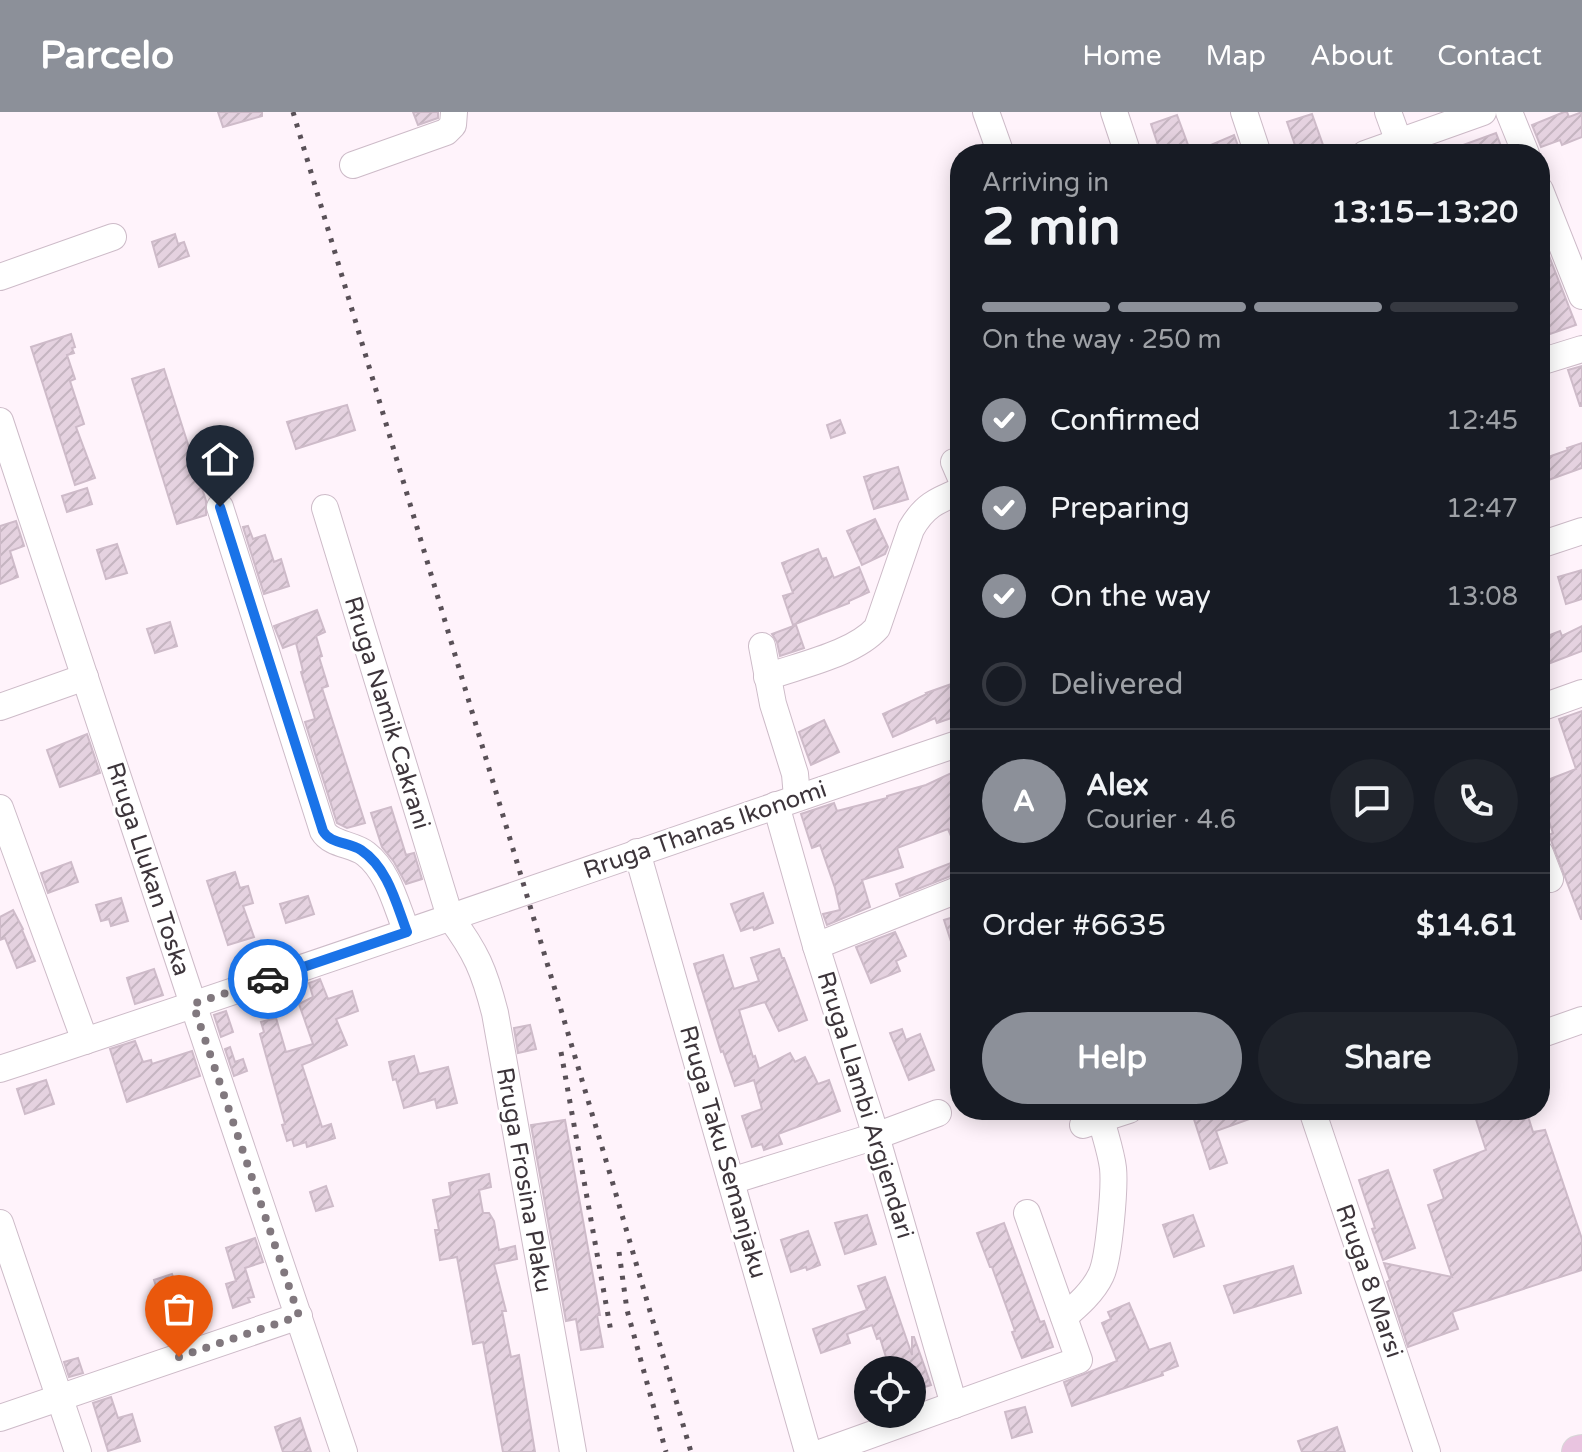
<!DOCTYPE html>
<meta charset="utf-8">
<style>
body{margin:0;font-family:"Varela Round",sans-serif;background:#20242c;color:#f1f3f6;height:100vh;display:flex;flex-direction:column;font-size:30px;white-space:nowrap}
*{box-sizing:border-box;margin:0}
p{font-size:26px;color:#9ea1a6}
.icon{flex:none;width:44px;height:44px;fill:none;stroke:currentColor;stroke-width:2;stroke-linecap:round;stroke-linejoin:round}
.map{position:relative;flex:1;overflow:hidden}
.details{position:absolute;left:950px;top:32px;width:600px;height:976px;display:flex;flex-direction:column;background:#171b24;border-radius:32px;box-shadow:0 4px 20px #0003}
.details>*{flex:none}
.fabs{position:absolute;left:854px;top:1244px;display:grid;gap:16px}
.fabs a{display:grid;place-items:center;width:72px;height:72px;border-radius:50%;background:#171b24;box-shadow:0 4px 20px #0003;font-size:40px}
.pin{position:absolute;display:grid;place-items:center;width:68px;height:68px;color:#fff;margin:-82px -34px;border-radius:50% 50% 50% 0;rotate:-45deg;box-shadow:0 0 8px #0007}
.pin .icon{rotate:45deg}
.courier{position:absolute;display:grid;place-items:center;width:80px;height:80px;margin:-40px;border:6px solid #1a73e8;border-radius:50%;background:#fff;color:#222;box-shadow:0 2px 10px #0007}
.summary em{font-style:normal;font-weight:700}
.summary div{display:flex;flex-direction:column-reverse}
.summary{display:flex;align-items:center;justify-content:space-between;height:136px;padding:0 32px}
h1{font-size:52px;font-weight:700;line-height:60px}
.bar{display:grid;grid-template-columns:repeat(4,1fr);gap:12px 8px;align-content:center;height:96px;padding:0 32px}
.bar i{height:10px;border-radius:6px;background:#363941}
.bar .selected{background:#8c9099}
.bar p{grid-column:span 4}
.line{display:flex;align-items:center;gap:20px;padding:0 32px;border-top:2px solid #363941}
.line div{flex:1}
.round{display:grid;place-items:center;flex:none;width:84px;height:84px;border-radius:42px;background:#20242c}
ol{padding:0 32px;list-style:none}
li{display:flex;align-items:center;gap:24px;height:88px}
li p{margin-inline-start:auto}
li .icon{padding:8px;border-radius:50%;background:#8c9099;color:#fff;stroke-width:4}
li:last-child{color:#9ea1a6}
li i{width:44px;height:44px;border:4px solid #363941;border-radius:50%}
.button{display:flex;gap:16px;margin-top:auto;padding:16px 32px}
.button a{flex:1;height:92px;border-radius:48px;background:#8c9099;color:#fff;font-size:32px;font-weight:700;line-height:92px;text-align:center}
.button a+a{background:#20242c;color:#f1f3f6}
header{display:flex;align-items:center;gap:48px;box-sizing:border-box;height:112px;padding:0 40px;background:#8c9099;color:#fff}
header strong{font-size:38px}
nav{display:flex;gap:44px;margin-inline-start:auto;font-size:28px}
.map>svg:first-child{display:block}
</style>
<header>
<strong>Parcelo</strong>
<nav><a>Home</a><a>Map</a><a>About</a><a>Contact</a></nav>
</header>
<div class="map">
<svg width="1582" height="1340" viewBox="0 0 1582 1340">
<defs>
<pattern id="building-hatch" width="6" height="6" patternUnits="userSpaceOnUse" patternTransform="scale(2)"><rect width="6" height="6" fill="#e5d2e0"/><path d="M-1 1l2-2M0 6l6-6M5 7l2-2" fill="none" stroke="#c5b5c1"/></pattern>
</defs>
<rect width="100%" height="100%" fill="#fff3fb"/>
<g fill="url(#building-hatch)" stroke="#cebbc9" stroke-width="2">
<polygon points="218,0 262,0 262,4 223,15"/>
<polygon points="413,0 438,0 438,6 418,13"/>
<polygon points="1564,0 1567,0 1569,5 1582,0 1582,25 1562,33 1560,28 1541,35 1532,13"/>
<polygon points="1312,2 1323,33 1298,42 1287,10"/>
<polygon points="1177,3 1188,33 1161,42 1151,12"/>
<polygon points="1496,21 1504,42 1444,42 1444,40"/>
<polygon points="1234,23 1241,42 1190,42"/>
<polygon points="1540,121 1576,213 1550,222 1544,207 1540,208"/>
<polygon points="175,122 178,132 184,130 189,144 159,155 152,130"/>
<polygon points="71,222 75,235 72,236 74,241 67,243 75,267 70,269 84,312 76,315 95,366 75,373 31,235"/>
<polygon points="1582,254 1582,294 1580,294 1568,258"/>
<polygon points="164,257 206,389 206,403 177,412 132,267"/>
<polygon points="347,293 355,318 296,337 287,310"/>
<polygon points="840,308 845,321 831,326 827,313"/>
<polygon points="1582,331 1582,356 1540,371 1540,348 1568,338 1567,336"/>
<polygon points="898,355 908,387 874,397 864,365"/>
<polygon points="87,376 92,392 67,400 62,384"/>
<polygon points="875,407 888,435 885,442 862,453 847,419"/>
<polygon points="16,409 24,434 10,439 18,465 0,472 0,414"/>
<polygon points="248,414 253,427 265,423 274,450 281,447 289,474 264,482 243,415"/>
<polygon points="117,432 127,461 106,467 97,438"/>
<polygon points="818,437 822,447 826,446 834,466 859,455 869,480 849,489 849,491 793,513 783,484 793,481 782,451"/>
<polygon points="1582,458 1582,487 1566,492 1558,465"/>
<polygon points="317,498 325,520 316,524 322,544 319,545 328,574 322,576 365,711 347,716 337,711 305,610 315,607 301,560 303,559 296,531 283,536 274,514"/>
<polygon points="170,510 177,534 155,541 147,517"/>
<polygon points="796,513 804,536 780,544 777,530 772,522"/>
<polygon points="1582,514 1582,539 1540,555 1540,527 1560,519 1562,524"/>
<polygon points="960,569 960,603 937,611 935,606 893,625 883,602 927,582 926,581"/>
<polygon points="1582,599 1582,807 1581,807 1549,723 1553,721 1540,684 1540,671 1576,657 1559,607"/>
<polygon points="824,608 839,640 811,653 799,620"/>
<polygon points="87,622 100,661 60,675 47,638"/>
<polygon points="960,657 960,745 948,717 897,736 903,755 862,768 870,795 827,813 823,802 840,798 835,776 820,733 812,736 801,702 834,691 837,699 887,686 887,684 926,673"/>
<polygon points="391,695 406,743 414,741 422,767 406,772 394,750 382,735 371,701"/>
<polygon points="71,750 78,770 48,781 41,761"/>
<polygon points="951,751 956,762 900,784 896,772"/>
<polygon points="235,760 240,776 248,774 253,791 243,794 254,825 228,833 207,769"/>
<polygon points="763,781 773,811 754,818 753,815 741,819 731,792"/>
<polygon points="308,784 314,802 286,811 280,792"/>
<polygon points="121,786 128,809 111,814 109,807 101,809 96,793"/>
<polygon points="13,798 23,817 22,818 35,849 17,856 5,826 0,828 0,805"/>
<polygon points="960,803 960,847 957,848 944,808"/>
<polygon points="895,820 906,844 896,849 900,859 871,871 856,835"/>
<polygon points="779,837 782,846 784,846 807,908 779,919 765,890 739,898 753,945 755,944 759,957 790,941 795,950 805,945 818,972 829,968 840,999 778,1022 782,1032 764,1038 762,1032 752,1035 742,1004 762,997 754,968 735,974 723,939 721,940 694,852 723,843 734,877 759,869 751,846"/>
<polygon points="154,857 163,883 135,892 127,866"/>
<polygon points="320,867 328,887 352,879 358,899 336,907 347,933 302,953 322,1015 331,1012 335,1026 307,1035 306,1030 294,1034 292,1027 287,1029 282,1013 285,1012 260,922 264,920 261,910 276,906 286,940 313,932 299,892 313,885 309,871"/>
<polygon points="226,899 233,920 221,925 214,903"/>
<polygon points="530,913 536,937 518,941 514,916"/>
<polygon points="902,917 906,928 920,922 934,958 909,968 890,921"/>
<polygon points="135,929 143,950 151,948 152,952 192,939 200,964 127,990 110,937"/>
<polygon points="230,935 235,950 243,947 247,959 234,964 225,937"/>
<polygon points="414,944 419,962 448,955 457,991 437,996 435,987 404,996 396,967 393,968 389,950"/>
<polygon points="46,968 54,992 25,1002 17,977"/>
<polygon points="1191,998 1268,998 1269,1000 1216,1019 1227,1051 1210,1057"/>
<polygon points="1473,998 1526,998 1533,1020 1545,1018 1582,1127 1582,1158 1452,1200 1458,1217 1408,1235 1387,1170 1390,1168 1384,1151 1452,1165 1428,1093 1444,1087 1434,1058 1486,1038"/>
<polygon points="565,1008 600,1203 597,1203 603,1235 581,1238 576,1207 566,1209 531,1013"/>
<polygon points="1388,1058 1415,1136 1383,1148 1372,1117 1375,1116 1359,1068"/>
<polygon points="489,1062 491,1075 479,1078 483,1101 489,1101 494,1109 499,1138 515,1134 517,1147 494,1152 506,1199 502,1199 511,1245 519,1243 535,1340 503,1340 483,1230 473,1232 457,1145 440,1148 435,1118 439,1118 433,1088 451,1084 449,1071"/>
<polygon points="326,1074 333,1094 316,1099 310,1080"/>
<polygon points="867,1103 876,1132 845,1142 835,1111"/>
<polygon points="1193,1103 1204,1134 1174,1145 1163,1113"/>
<polygon points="1004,1111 1040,1210 1044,1209 1053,1235 1022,1246 1012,1220 1015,1219 992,1155 990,1155 977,1121"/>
<polygon points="808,1119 820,1153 807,1158 806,1155 791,1160 781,1128"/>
<polygon points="255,1126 263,1150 245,1156 254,1185 248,1186 250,1190 233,1196 226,1172 236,1169 226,1136"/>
<polygon points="1293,1154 1301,1181 1234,1201 1224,1174"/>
<polygon points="172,1162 180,1186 160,1194 154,1178 157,1177 154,1168"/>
<polygon points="885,1165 912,1243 912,1225 914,1225 931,1273 912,1279 912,1258 890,1258 880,1226 877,1227 872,1213 847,1222 850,1231 821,1241 813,1217 867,1198 858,1174"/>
<polygon points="1129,1191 1149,1238 1170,1231 1178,1254 1162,1260 1163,1263 1072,1294 1064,1270 1117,1249 1102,1211 1111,1207 1108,1200"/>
<polygon points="78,1246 83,1261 69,1265 64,1250"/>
<polygon points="111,1285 118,1306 132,1302 140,1329 108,1339 93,1291"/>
<polygon points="1025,1295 1032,1320 1012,1326 1005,1300"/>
<polygon points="300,1306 311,1340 283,1340 275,1315"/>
<polygon points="1337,1315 1345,1340 1302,1340 1298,1329"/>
</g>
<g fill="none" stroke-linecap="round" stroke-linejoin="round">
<g stroke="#cdbbc8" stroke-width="28">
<g id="minor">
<polyline points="986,0 1001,42"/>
<polyline points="1114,0 1128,42"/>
<polyline points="1244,0 1258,42"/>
<polyline points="1388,0 1396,22 1396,42"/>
<polyline points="1509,0 1526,42"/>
<polyline points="1365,42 1483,0"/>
<polyline points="353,53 446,20 453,13 454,0"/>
<polyline points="1540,78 1582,184"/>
<polyline points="0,165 113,125"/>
<polyline points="1540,250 1582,237"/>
<polyline points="0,309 193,892 344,1340"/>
<polyline points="954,350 960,364"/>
<path d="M 220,395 L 323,719 C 331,733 354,732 366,742 C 389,760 396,794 407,820"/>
<path d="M 325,396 L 450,805 C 476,840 484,858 495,901 L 573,1340"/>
<polyline points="1540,433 1582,419"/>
<polyline points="762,534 773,592 795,662 797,685"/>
<path d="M 767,565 C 800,553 854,542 877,516 L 911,417 C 924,394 936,389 960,379"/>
<polyline points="0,595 85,565"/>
<polyline points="1540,596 1582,581"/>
<polyline points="776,693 816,834 876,1024 954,1293"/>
<polyline points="0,696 85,929"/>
<polyline points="637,740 808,1340"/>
<polyline points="1540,741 1550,767"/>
<polyline points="816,834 960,777"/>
<polyline points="1545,921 1582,908"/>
<path d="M 0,957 C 321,852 640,739 960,631"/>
<polyline points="1312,998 1427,1340"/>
<polyline points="1083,1013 1129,998"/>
<polyline points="731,1069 876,1024 938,1001"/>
<polyline points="0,1111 78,1340"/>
<path d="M 1064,1205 C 1078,1193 1093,1180 1101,1163 C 1109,1147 1115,1075 1113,1056 C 1111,1040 1105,1023 1101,1007"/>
<polyline points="0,1306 299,1204"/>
<polyline points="823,1340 1079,1248 1027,1101"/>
</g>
</g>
<g stroke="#d8d7d8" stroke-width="34">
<polyline id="major" points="1578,1340 1582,1339"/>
</g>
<use href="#minor" stroke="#fff" stroke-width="26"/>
<use href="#major" stroke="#e9c4e0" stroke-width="32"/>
<g stroke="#595057" stroke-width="5" stroke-dasharray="4 8" stroke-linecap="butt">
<polyline points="293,0 613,1072 691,1340"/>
<polyline points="561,940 611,1220"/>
<polyline points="619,1140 627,1198 666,1340"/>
</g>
</g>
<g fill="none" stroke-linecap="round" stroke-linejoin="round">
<polyline stroke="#81787e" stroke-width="8" stroke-dasharray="0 14.4" points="179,1245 299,1204 193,892 268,867"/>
<path stroke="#1a73e8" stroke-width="10" d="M 220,395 L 323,719 C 330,732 349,730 361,738 C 388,756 396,791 407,820 L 268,867"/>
</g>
<g text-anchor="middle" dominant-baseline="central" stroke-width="6" stroke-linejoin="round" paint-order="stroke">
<g font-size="24" fill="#3d353b" stroke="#fff">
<text transform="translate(387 601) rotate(73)">Rruga Namik Cakrani</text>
<text transform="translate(705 718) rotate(-19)">Rruga Thanas Ikonomi</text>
<text transform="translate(148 757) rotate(72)">Rruga Llukan Toska</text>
<text transform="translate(865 993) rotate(73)">Rruga Llambi Argjendari</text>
<text transform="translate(723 1040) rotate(74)">Rruga Taku Semanjaku</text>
<text transform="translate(524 1068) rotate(80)">Rruga Frosina Plaku</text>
<text transform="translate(1369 1169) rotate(71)">Rruga 8 Marsi</text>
</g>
</g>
</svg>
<div class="fabs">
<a><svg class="icon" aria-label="locate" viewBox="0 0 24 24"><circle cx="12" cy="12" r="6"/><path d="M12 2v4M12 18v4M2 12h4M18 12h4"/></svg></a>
</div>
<div class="pin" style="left:179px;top:1245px;background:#ea580c"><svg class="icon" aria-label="bag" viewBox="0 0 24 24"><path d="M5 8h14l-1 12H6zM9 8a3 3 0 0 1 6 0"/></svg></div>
<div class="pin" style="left:220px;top:395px;background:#1f2937"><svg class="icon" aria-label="home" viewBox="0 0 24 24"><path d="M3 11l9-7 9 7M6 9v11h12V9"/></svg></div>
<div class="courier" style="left:268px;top:867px"><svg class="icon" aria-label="car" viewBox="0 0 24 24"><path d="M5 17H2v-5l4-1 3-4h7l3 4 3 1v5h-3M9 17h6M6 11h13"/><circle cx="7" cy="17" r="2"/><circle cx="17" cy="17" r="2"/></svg></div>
<section class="details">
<div class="summary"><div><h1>2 min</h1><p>Arriving in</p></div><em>13:15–13:20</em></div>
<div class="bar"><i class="selected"></i><i class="selected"></i><i class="selected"></i><i></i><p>On the way · 250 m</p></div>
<ol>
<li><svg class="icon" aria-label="check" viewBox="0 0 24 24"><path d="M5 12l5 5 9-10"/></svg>Confirmed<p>12:45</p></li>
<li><svg class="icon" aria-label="check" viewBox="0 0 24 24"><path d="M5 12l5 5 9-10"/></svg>Preparing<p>12:47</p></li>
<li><svg class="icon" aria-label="check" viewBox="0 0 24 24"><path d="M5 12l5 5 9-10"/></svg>On the way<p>13:08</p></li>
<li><i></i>Delivered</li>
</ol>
<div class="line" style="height:144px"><b class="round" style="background:#8c9099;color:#fff">A</b><div><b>Alex</b><p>Courier · 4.6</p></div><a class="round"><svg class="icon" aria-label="chat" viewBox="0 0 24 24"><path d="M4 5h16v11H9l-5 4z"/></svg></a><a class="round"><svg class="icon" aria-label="phone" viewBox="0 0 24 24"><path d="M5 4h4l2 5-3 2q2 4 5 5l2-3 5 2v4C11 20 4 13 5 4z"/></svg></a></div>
<div class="line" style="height:104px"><div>Order #6635</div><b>$14.61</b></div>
<div class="button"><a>Help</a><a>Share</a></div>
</section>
</div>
